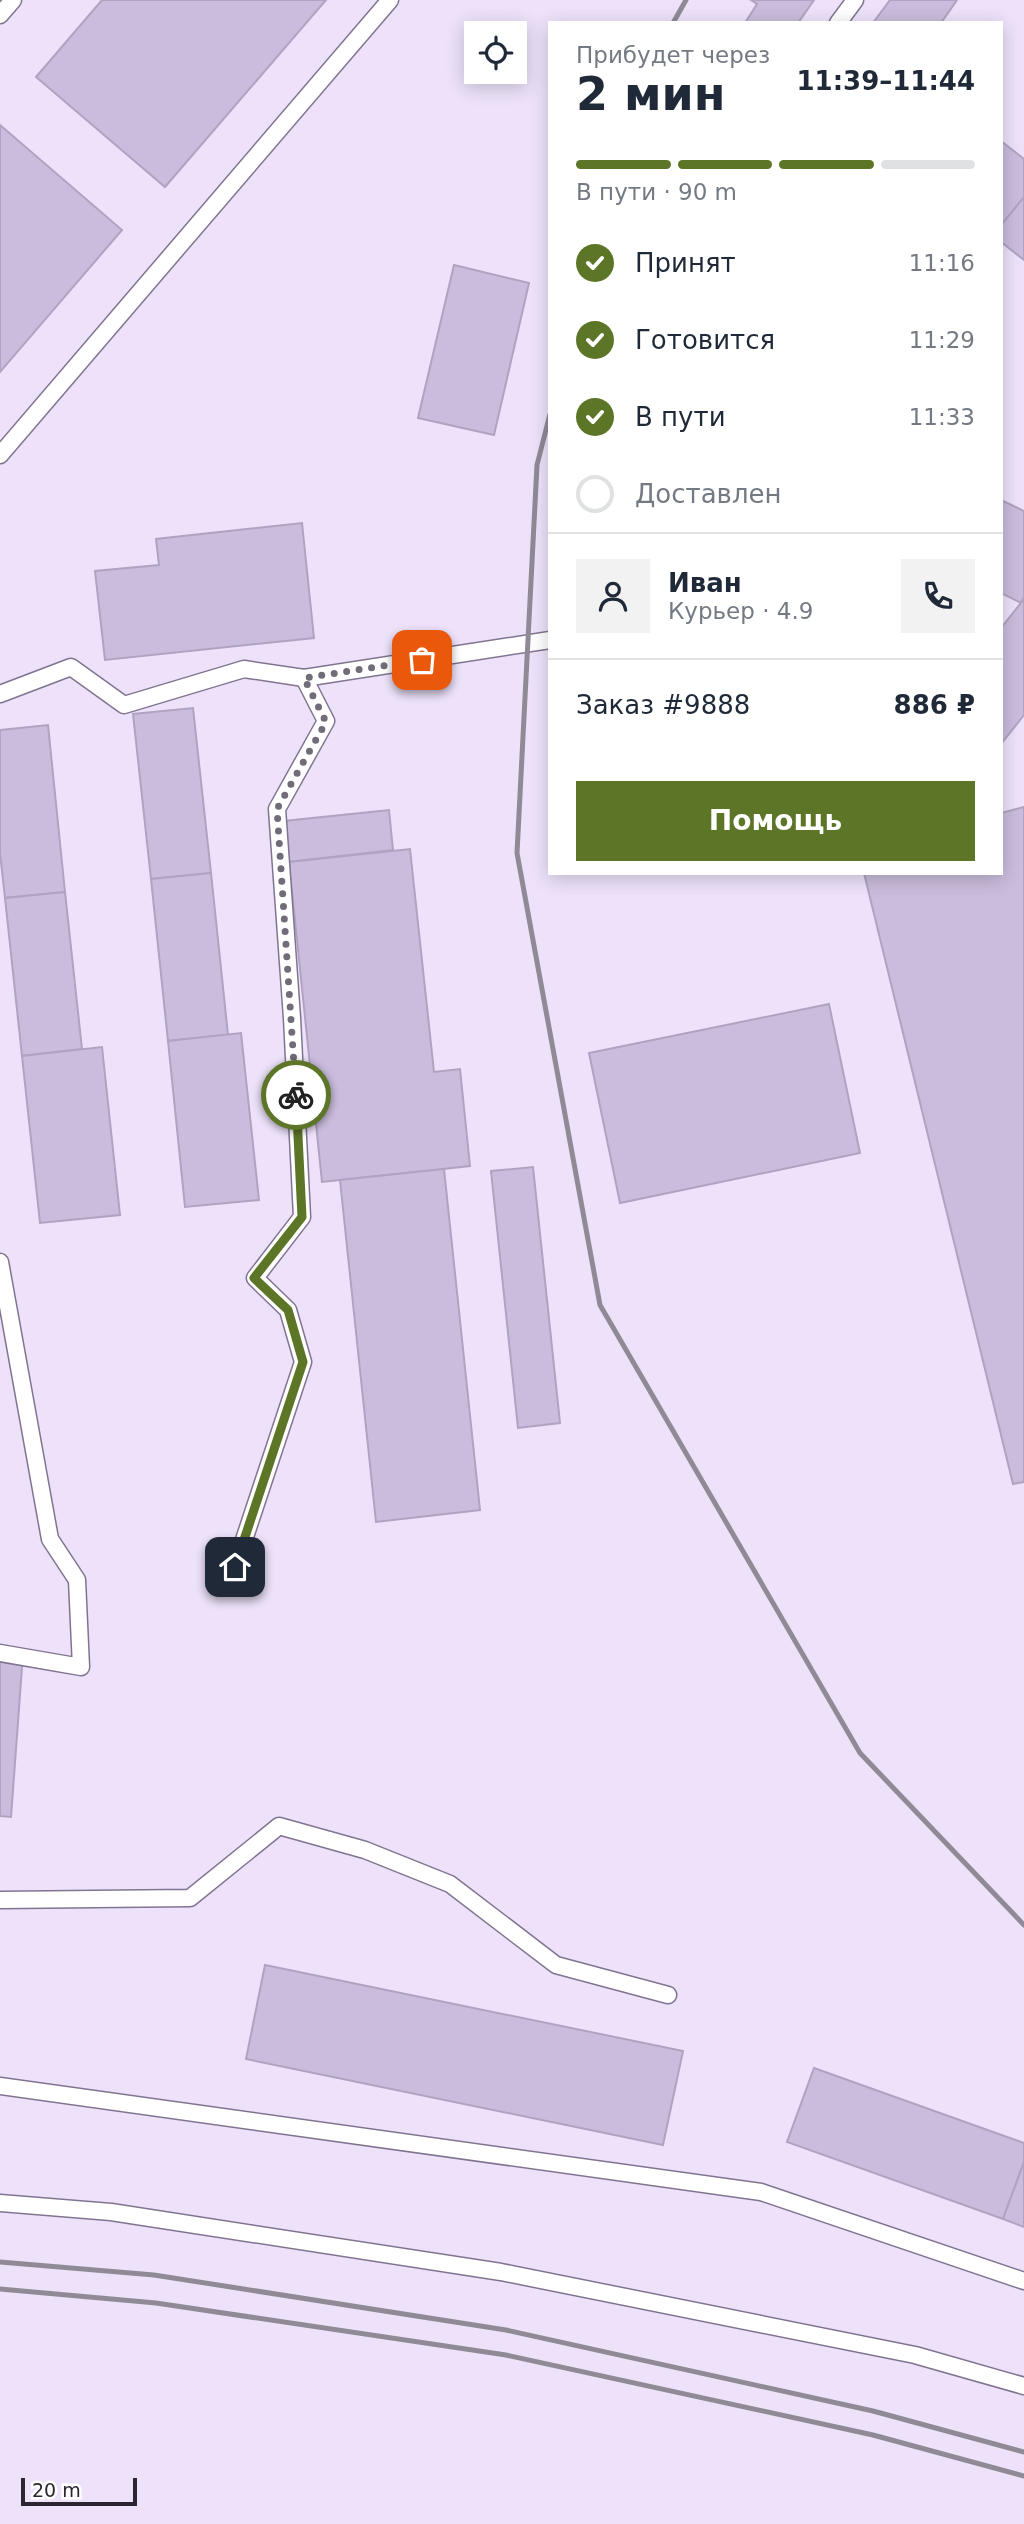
<!DOCTYPE html>
<html lang="ru">
<meta charset="utf-8">
<style>
body{margin:0;font-family:"DejaVu Sans",sans-serif;background:#f2f2f3;color:#1f2937;height:100vh;display:flex;flex-direction:column;font-size:26px;white-space:nowrap}
*{box-sizing:border-box;margin:0}
p{font-size:23px;color:#747a83}
.icon{flex:none;width:38px;height:38px;fill:none;stroke:currentColor;stroke-width:2;stroke-linecap:round;stroke-linejoin:round}
.map{position:relative;flex:1;overflow:hidden}
.details{position:absolute;left:548px;top:21px;width:455px;height:854px;display:flex;flex-direction:column;background:#fff;border-radius:0px;box-shadow:0 4px 18px #0003}
.details>*{flex:none}
.buttons{position:absolute;left:464px;top:21px;display:grid;gap:14px}
.buttons a{display:grid;place-items:center;width:63px;height:63px;border-radius:0px;background:#fff;box-shadow:0 4px 18px #0003;font-size:35px}
.scale{position:absolute;left:21px;bottom:18px;width:116px;box-sizing:border-box;padding-left:7px;border:4px solid #2b2531;border-top:0;font-size:19px;line-height:24px;white-space:nowrap;color:#2b2531;-webkit-text-stroke:5px #fff;paint-order:stroke}
.pin{position:absolute;display:grid;place-items:center;width:60px;height:60px;color:#fff;margin:-30px;border-radius:14px;box-shadow:0 4px 10px #0006}
.courier{position:absolute;display:grid;place-items:center;width:70px;height:70px;margin:-35px;border:5px solid #5c7527;border-radius:50%;background:#fff;color:#222;box-shadow:0 2px 9px #0007}
.head em{font-style:normal;font-weight:700}
.head div{display:flex;flex-direction:column-reverse}
.head{display:flex;align-items:center;justify-content:space-between;height:119px;padding:0 28px}
h1{font-size:46px;font-weight:700;line-height:52px}
.bar{display:grid;grid-template-columns:repeat(4,1fr);gap:10px 7px;align-content:center;height:84px;padding:0 28px}
.bar i{height:9px;border-radius:5px;background:#e0e1e3}
.bar .selected{background:#5c7527}
.bar p{grid-column:span 4}
.line{display:flex;align-items:center;gap:18px;padding:0 28px;border-top:2px solid #e0e1e3}
.line div{flex:1}
.round{display:grid;place-items:center;flex:none;width:74px;height:74px;border-radius:0px;background:#f2f2f3}
ol{padding:0 28px;list-style:none}
li{display:flex;align-items:center;gap:21px;height:77px}
li p{margin-inline-start:auto}
li .icon{padding:7px;border-radius:50%;background:#5c7527;color:#fff;stroke-width:4}
li:last-child{color:#747a83}
li i{width:38px;height:38px;border:4px solid #e0e1e3;border-radius:50%}
.action{display:flex;gap:14px;margin-top:auto;padding:14px 28px}
.action a{flex:1;height:80px;border-radius:0px;background:#5c7527;color:#fff;font-size:28px;font-weight:700;line-height:80px;text-align:center}
.map>svg:first-child{display:block}
</style>
<div class="map">
<svg width="1024" height="2524" viewBox="0 0 1024 2524">
<rect width="100%" height="100%" fill="#f5effd"/>
<path fill="#ede2fa" fill-rule="evenodd" d="M 0,0 L 1024,0 L 1024,2524 L 0,2524 ZM 550,23 L 1001,23 L 1001,873 L 550,873 ZM 476,33 L 514,33 L 514,72 L 476,72 Z"/>
<g fill="#cabcdc" stroke="#b0a3c2" stroke-width="2">
<polygon points="102,0 326,0 165,187 36,77"/>
<polygon points="751,0 814,0 798,23 745,23 757,4"/>
<polygon points="890,0 957,0 941,23 873,23"/>
<polygon points="0,125 122,230 0,372"/>
<polygon points="1001,141 1024,159 1024,197 1001,226"/>
<polygon points="1024,197 1024,260 1001,242 1001,225"/>
<polygon points="454,265 529,283 494,435 418,418"/>
<polygon points="1001,500 1024,511 1024,597 1021,603 1001,593"/>
<polygon points="302,523 314,638 105,660 95,571 159,565 156,539"/>
<polygon points="1024,599 1024,715 1001,744 1001,628"/>
<polygon points="193,708 211,873 151,879 133,714"/>
<polygon points="48,725 65,892 5,898 0,853 0,730"/>
<polygon points="1024,807 1024,1482 1013,1484 864,873 1001,873 1001,813"/>
<polygon points="389,810 393,850 289,862 284,821"/>
<polygon points="410,849 434,1072 460,1069 470,1166 322,1182 289,862"/>
<polygon points="211,873 228,1035 168,1041 151,879"/>
<polygon points="65,892 82,1049 22,1056 5,898"/>
<polygon points="829,1004 860,1153 620,1203 589,1053"/>
<polygon points="241,1033 259,1200 185,1207 168,1041"/>
<polygon points="102,1047 120,1215 40,1223 22,1056"/>
<polygon points="533,1167 560,1423 518,1428 491,1171"/>
<polygon points="444,1169 480,1510 376,1522 340,1180"/>
<polygon points="0,1652 23,1654 11,1817 0,1816"/>
<polygon points="265,1965 683,2051 663,2145 246,2059"/>
<polygon points="814,2068 1024,2143 1024,2162 1003,2219 787,2142"/>
<polygon points="1024,2162 1024,2227 1003,2219"/>
</g>
<g fill="none" stroke-linecap="round" stroke-linejoin="round">
<g stroke="#817491" stroke-width="19">
<g id="service">
<polyline points="0,15 13,0"/>
<polyline points="838,23 855,0"/>
<polyline points="0,455 390,0"/>
<polyline points="0,694 71,667 124,705 244,669 304,678 550,640"/>
<polyline points="0,1262 50,1539 77,1580 81,1667 0,1653"/>
<polyline points="235,1567 303,1362 288,1310 255,1278 302,1217 292,1018 277,809 326,721 304,678"/>
<polyline points="0,1900 190,1898 279,1826 365,1850 450,1884 556,1965 668,1995"/>
<polyline points="0,2086 761,2192 1024,2281"/>
<polyline points="0,2203 111,2212 501,2272 915,2355 1024,2386"/>
</g>
</g>
<use href="#service" stroke="#fff" stroke-width="16"/>
<g stroke="#908a97" stroke-width="5">
<polyline points="673,23 686,0"/>
<polyline points="550,414 537,465 517,853 600,1305 860,1753 1024,1925"/>
<polyline points="0,2262 154,2275 506,2330 873,2411 1024,2452"/>
<polyline points="0,2289 156,2303 506,2355 873,2435 1024,2476"/>
</g>
</g>
<g fill="none" stroke-linecap="round" stroke-linejoin="round">
<polyline stroke="#726c78" stroke-width="7" stroke-dasharray="0 12.6" points="296,1095 277,809 326,722 304,678 422,660"/>
<polyline stroke="#5c7527" stroke-width="9" points="235,1567 303,1362 288,1310 254,1278 302,1217 296,1095"/>
</g>
</svg>
<div class="buttons">
<a><svg class="icon" aria-label="locate" viewBox="0 0 24 24"><circle cx="12" cy="12" r="6"/><path d="M12 2v4M12 18v4M2 12h4M18 12h4"/></svg></a>
</div>
<div class="scale">20 m</div>
<div class="pin" style="left:422px;top:660px;background:#ea580c"><svg class="icon" aria-label="bag" viewBox="0 0 24 24"><path d="M5 8h14l-1 12H6zM9 8a3 3 0 0 1 6 0"/></svg></div>
<div class="pin" style="left:235px;top:1567px;background:#1f2937"><svg class="icon" aria-label="home" viewBox="0 0 24 24"><path d="M3 11l9-7 9 7M6 9v11h12V9"/></svg></div>
<div class="courier" style="left:296px;top:1095px"><svg class="icon" aria-label="bike" viewBox="0 0 24 24"><circle cx="6" cy="16" r="4"/><circle cx="18" cy="16" r="4"/><path d="M6 16l4-8h5l3 8M10 8l3 8H6M13 5h3"/></svg></div>
<section class="details">
<div class="head"><div><h1>2 мин</h1><p>Прибудет через</p></div><em>11:39–11:44</em></div>
<div class="bar"><i class="selected"></i><i class="selected"></i><i class="selected"></i><i></i><p>В пути · 90 m</p></div>
<ol>
<li><svg class="icon" aria-label="check" viewBox="0 0 24 24"><path d="M5 12l5 5 9-10"/></svg>Принят<p>11:16</p></li>
<li><svg class="icon" aria-label="check" viewBox="0 0 24 24"><path d="M5 12l5 5 9-10"/></svg>Готовится<p>11:29</p></li>
<li><svg class="icon" aria-label="check" viewBox="0 0 24 24"><path d="M5 12l5 5 9-10"/></svg>В пути<p>11:33</p></li>
<li><i></i>Доставлен</li>
</ol>
<div class="line" style="height:126px"><a class="round"><svg class="icon" aria-label="person" viewBox="0 0 24 24"><circle cx="12" cy="8" r="4"/><path d="M4 21q1-7 8-7t8 7"/></svg></a><div><b>Иван</b><p>Курьер · 4.9</p></div><a class="round"><svg class="icon" aria-label="phone" viewBox="0 0 24 24"><path d="M5 4h4l2 5-3 2q2 4 5 5l2-3 5 2v4C11 20 4 13 5 4z"/></svg></a></div>
<div class="line" style="height:91px"><div>Заказ #9888</div><b>886 ₽</b></div>
<div class="action"><a>Помощь</a></div>
</section>
</div>
